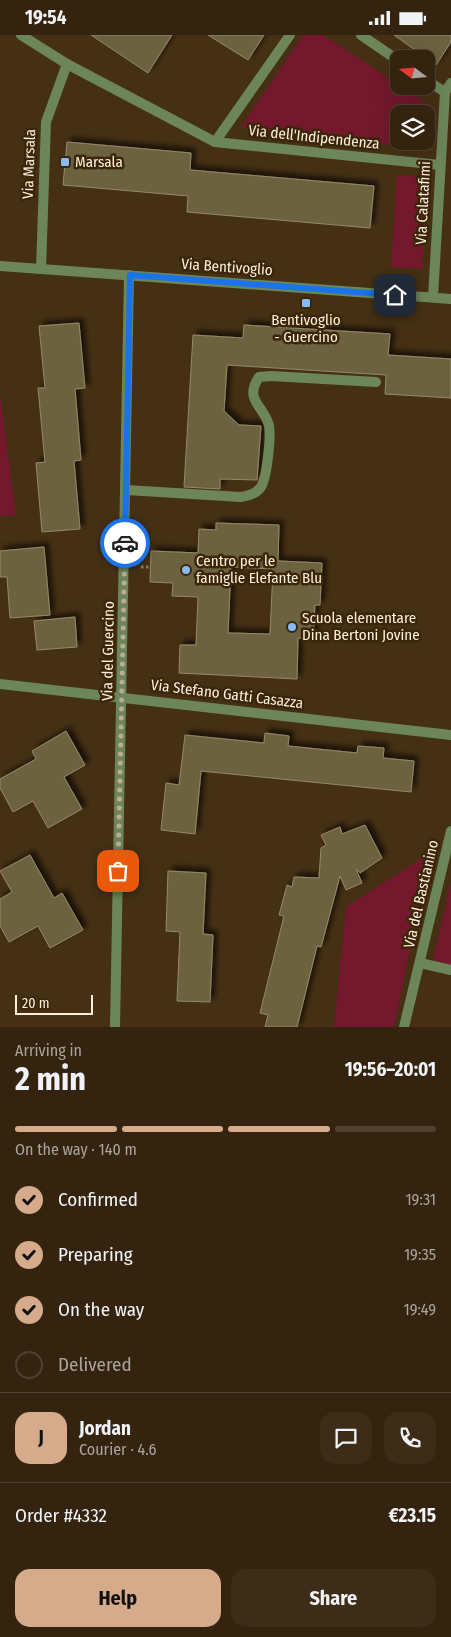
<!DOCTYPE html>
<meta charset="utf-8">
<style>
body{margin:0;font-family:"Fira Sans Condensed",sans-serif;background:#3c2c18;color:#f1f3f6;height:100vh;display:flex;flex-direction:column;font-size:19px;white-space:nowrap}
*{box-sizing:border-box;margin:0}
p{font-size:16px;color:#a9a49e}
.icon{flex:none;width:28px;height:28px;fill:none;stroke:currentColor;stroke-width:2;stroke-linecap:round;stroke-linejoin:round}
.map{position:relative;height:992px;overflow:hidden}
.panel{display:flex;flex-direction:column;background:#34240f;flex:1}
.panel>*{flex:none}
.needle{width:32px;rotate:286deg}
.buttons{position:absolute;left:390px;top:15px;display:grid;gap:10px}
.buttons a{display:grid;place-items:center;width:45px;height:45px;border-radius:10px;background:#34240f;box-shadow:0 5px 20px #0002,0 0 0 1px #4e412f;font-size:25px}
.scale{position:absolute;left:15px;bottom:12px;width:78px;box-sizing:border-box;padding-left:5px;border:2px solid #fcefde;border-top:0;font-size:14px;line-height:18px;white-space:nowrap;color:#fcefde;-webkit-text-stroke:4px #3b2608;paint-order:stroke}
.pin{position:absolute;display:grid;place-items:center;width:42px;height:42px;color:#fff;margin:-21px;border-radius:10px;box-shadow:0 2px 8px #0006}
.courier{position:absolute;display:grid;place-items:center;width:50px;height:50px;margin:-25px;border:4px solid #1a73e8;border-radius:50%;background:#fff;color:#222;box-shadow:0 1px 6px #0007}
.headline em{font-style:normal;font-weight:700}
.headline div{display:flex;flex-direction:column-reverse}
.headline{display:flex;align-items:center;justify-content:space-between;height:85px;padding:0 15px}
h1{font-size:32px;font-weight:700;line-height:38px}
.bar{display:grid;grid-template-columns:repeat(4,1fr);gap:8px 5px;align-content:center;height:60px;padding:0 15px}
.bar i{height:6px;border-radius:4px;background:#4e412f}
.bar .selected{background:#d6ab8b}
.bar p{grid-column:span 4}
.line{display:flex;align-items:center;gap:12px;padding:0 15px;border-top:1px solid #4e412f}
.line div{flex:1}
.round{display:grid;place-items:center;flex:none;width:52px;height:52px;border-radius:15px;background:#3c2c18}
ol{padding:0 15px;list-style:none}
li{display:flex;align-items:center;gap:15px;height:55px}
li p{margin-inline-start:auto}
li .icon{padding:5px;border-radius:50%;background:#d6ab8b;color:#111;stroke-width:4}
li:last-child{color:#a9a49e}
li i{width:28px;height:28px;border:2px solid #4e412f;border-radius:50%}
.button{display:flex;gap:10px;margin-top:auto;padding:10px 15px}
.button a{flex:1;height:58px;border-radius:15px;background:#d6ab8b;color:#111;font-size:20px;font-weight:700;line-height:58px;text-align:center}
.button a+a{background:#3c2c18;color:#f1f3f6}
.status{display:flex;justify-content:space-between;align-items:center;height:35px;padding:0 25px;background:#34240f;direction:ltr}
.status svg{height:14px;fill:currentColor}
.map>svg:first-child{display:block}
</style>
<div class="status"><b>19:54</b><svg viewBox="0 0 49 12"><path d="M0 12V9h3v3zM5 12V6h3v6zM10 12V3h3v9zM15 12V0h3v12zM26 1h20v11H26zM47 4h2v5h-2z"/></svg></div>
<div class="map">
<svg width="451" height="992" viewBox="0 0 451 992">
<defs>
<filter id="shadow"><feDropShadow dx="4.5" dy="-4.5" stdDeviation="2.5" flood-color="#0009"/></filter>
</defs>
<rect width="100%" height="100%" fill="#453014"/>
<g fill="#73182d" fill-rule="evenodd">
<path d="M 303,0 L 323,0 L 431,71 L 429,115 L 241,92 ZM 399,79 L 426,79 L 426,106 L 399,106 Z"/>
<polygon points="397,140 428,142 422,234 391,232"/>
<polygon points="0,357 16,480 0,481"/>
<polygon points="430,818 394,992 334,992 346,872"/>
<polygon points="451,847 451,930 433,925"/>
</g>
<g fill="#6c623f" stroke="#958a66" fill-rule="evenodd" filter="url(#shadow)">
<polygon points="91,0 172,0 148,38"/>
<polygon points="208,0 264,0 248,25"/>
<polygon points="394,0 451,0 451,7 436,30"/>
<polygon points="67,107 191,118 190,135 374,151 370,193 187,177 188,161 63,150"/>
<polygon points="79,288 85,353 75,354 81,425 74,426 80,494 42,497 36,428 45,427 38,353 45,353 39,291"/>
<polygon points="244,290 390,299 388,320 451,324 451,363 385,359 386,340 227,330 224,376 239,390 261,391 257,445 220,444 220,454 184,452 193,300 243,303"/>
<path d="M 216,488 L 279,490 L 278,526 L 322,528 L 320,570 L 315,570 L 313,604 L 298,603 L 297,644 L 179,638 L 180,610 L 196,610 L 198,562 L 172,561 L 173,548 L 150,547 L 151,516 L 198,518 L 199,494 L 216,495 ZM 231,532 L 273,534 L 270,599 L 228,598 Z"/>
<polygon points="44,512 50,580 10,583 7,542 0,542 0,516"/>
<polygon points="75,582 77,612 37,615 34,586"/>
<polygon points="66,696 85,730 64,742 82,774 48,793 33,766 13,777 0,753 0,744 36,724 32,716"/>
<polygon points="265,698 289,701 288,711 357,718 358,711 384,713 383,723 414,726 411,757 201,736 195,799 161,795 166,748 179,750 185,700 264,708"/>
<polygon points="365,790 382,823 360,838 356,834 362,848 346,855 340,841 321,912 317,911 297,992 265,992 268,980 260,978 284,881 279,880 287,850 292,852 294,842 319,843 321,813 326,810 321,800 340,792 342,799"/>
<polygon points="30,820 54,863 62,858 83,895 50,913 38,891 9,907 0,891 0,864 12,857 0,836"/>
<polygon points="168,836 206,838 203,899 213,900 210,967 177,966 180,897 166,896"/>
</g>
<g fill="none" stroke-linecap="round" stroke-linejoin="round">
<polyline stroke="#8e7c64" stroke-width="3" stroke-dasharray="2.5 2.5" stroke-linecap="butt" points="141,532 151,532"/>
<polyline stroke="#6c865a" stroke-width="10" points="420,928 451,935"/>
<g stroke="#6c865a" stroke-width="10">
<polyline points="21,0 67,29 215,107 440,130"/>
<polyline points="361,0 399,26"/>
<polyline points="426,45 445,57"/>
<polyline points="215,107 290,0"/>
<polyline points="0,231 451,264"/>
<polyline points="41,234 46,87 67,29"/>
<polyline points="433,262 445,57 451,48"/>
<path d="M 126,455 L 241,462 C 248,461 256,459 261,452 C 267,442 271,402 269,391 C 265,371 243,366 259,342 L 271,341 L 376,347"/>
<polyline points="0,649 451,700"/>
<polyline points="115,992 129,240"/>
<polyline points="404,992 451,796"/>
</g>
</g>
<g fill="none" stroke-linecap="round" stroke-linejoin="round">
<polyline stroke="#bcac97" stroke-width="5" stroke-dasharray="0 9" points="118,836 125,508"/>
<polyline stroke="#1a73e8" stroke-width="6" points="125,508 130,240 395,260"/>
</g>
<g fill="#85bbfb" stroke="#3b2608" stroke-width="2">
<rect x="60" y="122" width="10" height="10" rx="2.5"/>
<rect x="301" y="263" width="10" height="10" rx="2.5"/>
<circle cx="186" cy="535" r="5"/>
<circle cx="292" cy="592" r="5"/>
</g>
<g text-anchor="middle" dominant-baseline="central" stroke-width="5" stroke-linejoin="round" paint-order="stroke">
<g font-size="15" fill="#fcefde" stroke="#3b2608">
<text transform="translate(314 102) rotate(6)">Via dell'Indipendenza</text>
<text transform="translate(29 129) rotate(-88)">Via Marsala</text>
<text transform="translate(423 168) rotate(-87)">Via Calatafimi</text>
<text transform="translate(227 232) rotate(4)">Via Bentivoglio</text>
<text transform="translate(108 616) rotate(-89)">Via del Guercino</text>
<text transform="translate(227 659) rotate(7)">Via Stefano Gatti Casazza</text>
<text transform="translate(421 859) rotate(-77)">Via del Bastianino</text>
</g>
<g font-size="15" fill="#fcefde" stroke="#3b2608" text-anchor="start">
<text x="75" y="127">Marsala</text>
<text x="306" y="285" text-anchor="middle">Bentivoglio<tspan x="306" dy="17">- Guercino</tspan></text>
<text x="196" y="526">Centro per le<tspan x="196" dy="17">famiglie Elefante Blu</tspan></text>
<text x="302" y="583">Scuola elementare<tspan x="302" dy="17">Dina Bertoni Jovine</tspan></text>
</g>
</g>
</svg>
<div class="buttons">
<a><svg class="needle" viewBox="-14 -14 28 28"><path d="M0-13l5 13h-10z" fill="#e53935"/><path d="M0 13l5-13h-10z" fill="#a9a49e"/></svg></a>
<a><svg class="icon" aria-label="layers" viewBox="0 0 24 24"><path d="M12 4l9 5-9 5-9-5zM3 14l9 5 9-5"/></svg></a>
</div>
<div class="scale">20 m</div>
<div class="pin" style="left:118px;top:836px;background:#ea580c"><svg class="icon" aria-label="bag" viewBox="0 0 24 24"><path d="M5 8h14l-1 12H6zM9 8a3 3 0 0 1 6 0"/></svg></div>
<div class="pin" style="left:395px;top:260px;background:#1f2937"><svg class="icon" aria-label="home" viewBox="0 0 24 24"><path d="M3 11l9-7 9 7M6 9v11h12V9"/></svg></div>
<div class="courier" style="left:125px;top:508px"><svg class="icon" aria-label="car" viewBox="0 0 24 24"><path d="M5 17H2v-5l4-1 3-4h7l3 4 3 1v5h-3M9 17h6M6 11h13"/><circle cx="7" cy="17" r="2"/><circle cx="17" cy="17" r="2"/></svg></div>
</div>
<section class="panel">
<div class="headline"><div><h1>2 min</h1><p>Arriving in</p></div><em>19:56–20:01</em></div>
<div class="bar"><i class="selected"></i><i class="selected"></i><i class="selected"></i><i></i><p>On the way · 140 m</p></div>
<ol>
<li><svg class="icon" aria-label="check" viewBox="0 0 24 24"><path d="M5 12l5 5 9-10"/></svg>Confirmed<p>19:31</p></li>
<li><svg class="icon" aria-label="check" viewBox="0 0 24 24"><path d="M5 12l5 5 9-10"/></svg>Preparing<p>19:35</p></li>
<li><svg class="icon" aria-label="check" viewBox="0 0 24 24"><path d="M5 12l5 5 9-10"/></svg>On the way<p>19:49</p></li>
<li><i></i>Delivered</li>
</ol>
<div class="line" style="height:90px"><b class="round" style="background:#d6ab8b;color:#111">J</b><div><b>Jordan</b><p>Courier · 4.6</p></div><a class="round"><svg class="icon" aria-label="chat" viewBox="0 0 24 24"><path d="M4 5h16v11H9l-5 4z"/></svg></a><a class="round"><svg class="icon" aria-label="phone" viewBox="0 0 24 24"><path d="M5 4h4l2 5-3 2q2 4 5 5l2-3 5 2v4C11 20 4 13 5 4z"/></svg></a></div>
<div class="line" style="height:65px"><div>Order #4332</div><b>€23.15</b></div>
<div class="button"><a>Help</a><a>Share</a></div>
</section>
